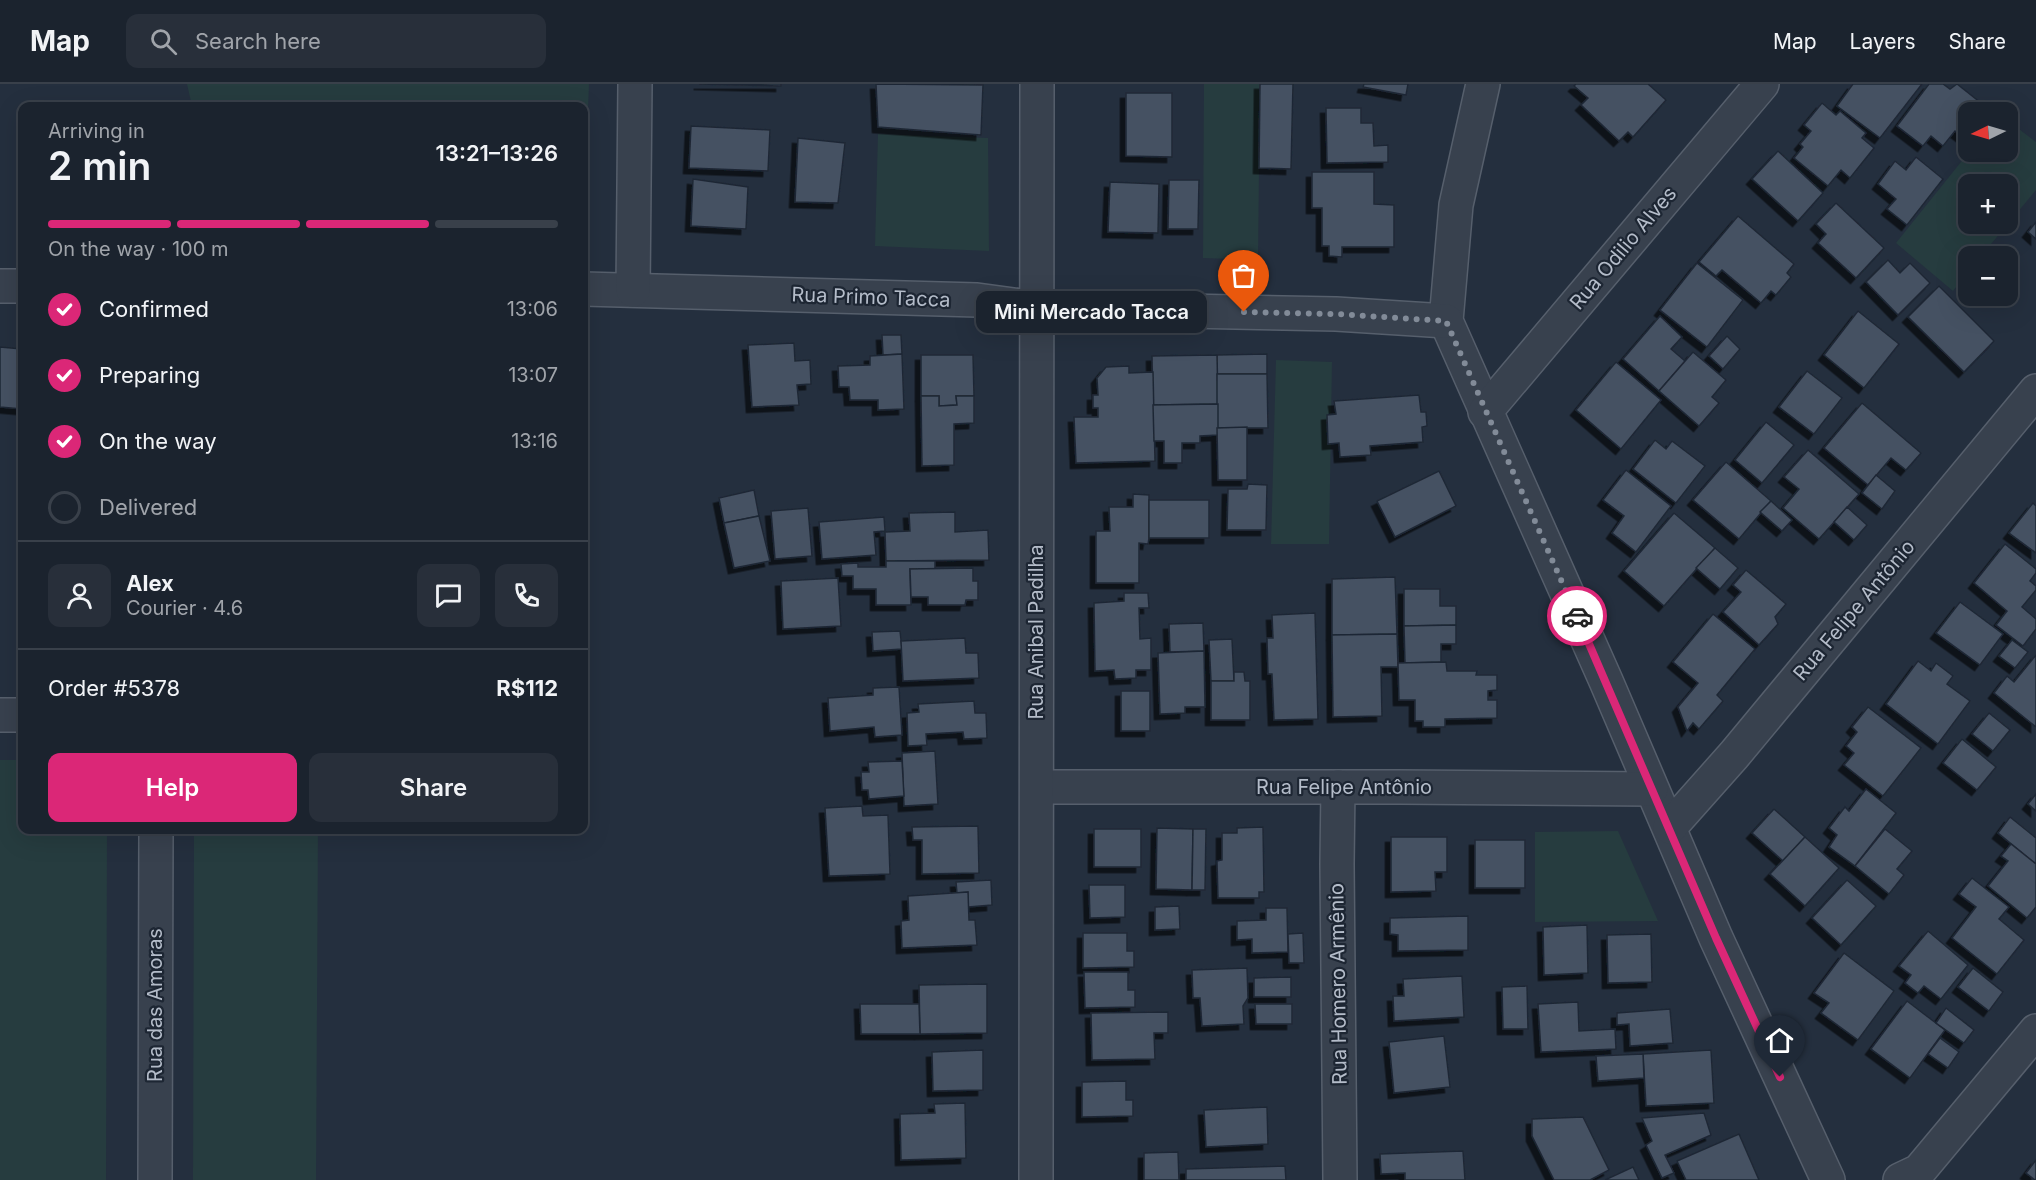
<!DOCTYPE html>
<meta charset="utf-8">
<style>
body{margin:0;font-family:Inter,sans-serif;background:#282f3a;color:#f1f3f6;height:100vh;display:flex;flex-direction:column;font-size:22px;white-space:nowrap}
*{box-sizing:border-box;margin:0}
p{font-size:20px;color:#a0a4aa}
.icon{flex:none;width:33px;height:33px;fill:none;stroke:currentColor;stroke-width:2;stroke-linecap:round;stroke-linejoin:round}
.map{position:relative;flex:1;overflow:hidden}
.drawer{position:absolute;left:18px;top:18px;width:570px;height:732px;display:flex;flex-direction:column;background:#1b232e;border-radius:12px;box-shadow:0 6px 24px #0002,0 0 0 2px #39404a}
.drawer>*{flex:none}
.needle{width:39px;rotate:265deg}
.controls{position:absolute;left:1958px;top:18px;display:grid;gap:12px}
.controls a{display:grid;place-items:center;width:60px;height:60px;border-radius:12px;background:#1b232e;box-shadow:0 6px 24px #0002,0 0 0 2px #39404a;font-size:30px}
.pin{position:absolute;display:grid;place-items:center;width:51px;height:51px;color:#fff;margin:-62px -26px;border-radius:50% 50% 50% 0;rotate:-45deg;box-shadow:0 0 6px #0007}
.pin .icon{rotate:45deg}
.courier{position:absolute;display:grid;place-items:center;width:60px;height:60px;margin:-30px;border:4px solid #db2777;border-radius:50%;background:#fff;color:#222;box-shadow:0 2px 8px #0007}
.bubble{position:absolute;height:42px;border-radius:12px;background:#1b232e;box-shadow:0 6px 24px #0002,0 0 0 2px #39404a;font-size:20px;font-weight:600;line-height:42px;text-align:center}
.headline em{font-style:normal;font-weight:600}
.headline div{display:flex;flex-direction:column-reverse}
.headline{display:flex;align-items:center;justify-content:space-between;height:102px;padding:0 30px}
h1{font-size:39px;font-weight:600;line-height:45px}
.bar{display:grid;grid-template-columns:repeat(4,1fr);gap:9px 6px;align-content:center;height:72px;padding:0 30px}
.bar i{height:8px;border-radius:4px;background:#39404a}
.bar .selected{background:#db2777}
.bar p{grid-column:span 4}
.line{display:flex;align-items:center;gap:15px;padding:0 30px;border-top:2px solid #39404a}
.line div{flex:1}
.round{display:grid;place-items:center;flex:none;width:63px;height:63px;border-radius:12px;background:#282f3a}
ol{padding:0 30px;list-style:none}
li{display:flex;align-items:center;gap:18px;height:66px}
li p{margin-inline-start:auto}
li .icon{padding:6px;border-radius:50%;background:#db2777;color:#fff;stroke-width:4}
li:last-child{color:#a0a4aa}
li i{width:33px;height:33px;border:3px solid #39404a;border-radius:50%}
.button{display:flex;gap:12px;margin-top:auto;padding:12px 30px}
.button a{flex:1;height:69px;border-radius:12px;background:#db2777;color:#fff;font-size:24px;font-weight:600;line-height:69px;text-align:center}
.button a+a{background:#282f3a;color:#f1f3f6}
header{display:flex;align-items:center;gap:36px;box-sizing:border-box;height:84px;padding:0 30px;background:#1b232e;border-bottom:2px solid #39404a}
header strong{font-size:28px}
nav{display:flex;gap:33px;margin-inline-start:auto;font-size:21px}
.search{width:420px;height:54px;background:#282f3a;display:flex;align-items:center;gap:15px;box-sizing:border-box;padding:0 21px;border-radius:12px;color:#a0a4aa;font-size:22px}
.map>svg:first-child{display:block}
</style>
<header>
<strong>Map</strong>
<div class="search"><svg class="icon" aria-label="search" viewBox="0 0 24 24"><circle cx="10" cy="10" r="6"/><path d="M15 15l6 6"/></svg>Search here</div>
<nav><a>Map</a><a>Layers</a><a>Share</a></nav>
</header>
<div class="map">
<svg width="2036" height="1096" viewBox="0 0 2036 1096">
<defs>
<filter id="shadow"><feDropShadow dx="-5.5" dy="5.5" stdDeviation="0" flood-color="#0009"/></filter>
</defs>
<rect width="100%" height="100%" fill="#242f3e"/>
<g fill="#263c3f" fill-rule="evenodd">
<polygon points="187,0 589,0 587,51 590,62 589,155 584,155 584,22 192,22"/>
<polygon points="1204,0 1260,0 1258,176 1203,174"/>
<path d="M 2007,36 L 2036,58 L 2036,106 L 1981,172 L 1968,172 L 1968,188 L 1953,207 L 1896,159 L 1969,68 L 2007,68 ZM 1968,100 L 2007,100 L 2007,140 L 1968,140 Z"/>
<polygon points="878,50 988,54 989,167 875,162"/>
<polygon points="1276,276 1332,278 1329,460 1271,460"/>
<polygon points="0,676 22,676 22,746 107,746 106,1096 0,1096"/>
<polygon points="194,746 318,746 316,1096 193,1096"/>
<polygon points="1618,747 1658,837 1535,838 1535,748"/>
</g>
<g fill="#455162" stroke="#1f2835" stroke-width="1.5" filter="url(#shadow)">
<polygon points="699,0 781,0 781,2"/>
<polygon points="876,0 983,1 981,51 878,43"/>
<polygon points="1260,0 1293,0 1291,85 1259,84"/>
<polygon points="1364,0 1408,0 1406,11 1363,3"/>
<polygon points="1576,0 1648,0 1666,16 1633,53 1628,48 1619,57 1581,21 1588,14 1574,2"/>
<polygon points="1853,0 1922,0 1880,54 1837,22"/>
<polygon points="1929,0 1943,0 1950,5 1957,0 1986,23 1982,28 1968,28 1968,47 1963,53 1955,47 1943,62 1931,52 1923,62 1897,42"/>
<polygon points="1126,9 1172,9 1172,73 1126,72"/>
<polygon points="1822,19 1836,31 1840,27 1866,49 1862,54 1874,64 1850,94 1841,86 1828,102 1794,74 1803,63 1800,60 1811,47 1804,41"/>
<polygon points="1326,24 1361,24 1361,39 1373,39 1374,62 1388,61 1388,78 1327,79"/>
<polygon points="691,42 770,46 768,87 689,84"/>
<polygon points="798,54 845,59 838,119 795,118"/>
<polygon points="1778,67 1823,109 1798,137 1752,95"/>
<polygon points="1916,73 1943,95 1907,141 1887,125 1896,115 1878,100 1895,77 1906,86"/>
<polygon points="1312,88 1374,88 1374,120 1394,121 1394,163 1342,163 1342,173 1329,172 1329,162 1322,162 1322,124 1312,124"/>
<polygon points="693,95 748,103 746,145 691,142"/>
<polygon points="1169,96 1199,96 1198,145 1168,145"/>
<polygon points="1110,98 1159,100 1158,149 1108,148"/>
<polygon points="1836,119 1884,164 1856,194 1818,159 1826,150 1816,140"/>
<polygon points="1738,132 1794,180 1787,189 1791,193 1776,211 1771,207 1761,219 1722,186 1716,192 1699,178"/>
<polygon points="2036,138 2036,155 2028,148"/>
<polygon points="1888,176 1900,189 1910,179 1930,199 1898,231 1866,198"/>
<polygon points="1697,179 1743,216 1707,263 1660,226"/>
<polygon points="1939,202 1994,257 1964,288 1908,233"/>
<polygon points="1858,227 1899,260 1864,304 1824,271"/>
<polygon points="1660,232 1682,253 1671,265 1685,277 1659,307 1623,275"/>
<polygon points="882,251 901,251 902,270 883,271"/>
<polygon points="1727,252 1740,265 1723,285 1709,272"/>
<polygon points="794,259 795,277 810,276 811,300 797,301 799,321 752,323 748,261"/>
<polygon points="0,263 22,265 22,325 0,323"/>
<polygon points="1693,268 1726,296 1712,313 1719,319 1699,342 1659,307"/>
<polygon points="902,270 904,325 878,326 878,316 850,316 849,303 839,303 838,282 870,281 870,272"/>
<polygon points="1267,270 1267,290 1217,290 1217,271"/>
<polygon points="921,271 973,271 974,312 956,312 957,321 939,322 939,312 921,312"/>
<polygon points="1217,271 1218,320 1153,321 1152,272"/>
<polygon points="1616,278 1661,316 1621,365 1576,326"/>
<polygon points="1129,282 1129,289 1153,288 1155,377 1076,379 1074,333 1098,333 1098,324 1093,324 1093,311 1098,311 1097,294 1106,283"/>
<polygon points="1807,287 1842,314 1814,350 1779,323"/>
<polygon points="1217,290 1267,290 1268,344 1217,344"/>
<polygon points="1419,311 1421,328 1426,328 1427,342 1422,343 1423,358 1370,362 1371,371 1340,373 1339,359 1328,360 1327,331 1336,330 1334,317"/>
<polygon points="921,312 939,312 939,322 957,321 956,312 974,312 974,339 954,340 954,381 922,382"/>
<polygon points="1862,319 1921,369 1906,386 1891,374 1868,401 1824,364"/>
<polygon points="1218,320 1218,351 1200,352 1200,359 1182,359 1182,379 1164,379 1164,357 1154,357 1153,321"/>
<polygon points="1766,338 1794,361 1762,399 1735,376"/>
<polygon points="1247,343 1247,396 1218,396 1217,344"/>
<polygon points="1655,356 1666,365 1672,357 1705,382 1676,419 1633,385"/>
<polygon points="1808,366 1859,410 1819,455 1783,424 1799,405 1784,393"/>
<polygon points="1726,378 1771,417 1739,455 1693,416"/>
<polygon points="1626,386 1671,422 1636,468 1612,449 1624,432 1603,416"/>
<polygon points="1439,387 1456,422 1395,453 1377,417"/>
<polygon points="1876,391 1895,407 1882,425 1862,409"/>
<polygon points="1248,400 1267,401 1266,446 1227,446 1228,405 1247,405"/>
<polygon points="754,406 759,432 724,439 719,414"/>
<polygon points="1133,410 1149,411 1149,454 1148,460 1139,459 1139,499 1096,499 1096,447 1110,447 1109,423 1133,423"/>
<rect x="1149" y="416" width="60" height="38"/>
<polygon points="1771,417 1792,436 1782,447 1760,428"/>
<polygon points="2033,419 2036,422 2036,469 2009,449"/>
<polygon points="1847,423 1867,441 1854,456 1834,438"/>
<polygon points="808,424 812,472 775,475 771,427"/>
<polygon points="955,428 955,448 988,446 989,476 886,477 885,448 910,447 909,429"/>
<polygon points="1674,429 1715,464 1664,522 1624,487"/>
<polygon points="759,432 770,477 734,484 724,439"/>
<polygon points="884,433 885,447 874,448 876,471 822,475 819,438"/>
<polygon points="2005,460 2036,485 2036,489 2030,497 2036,502 2036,506 2022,523 2036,535 2036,545 2023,562 1996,541 2007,527 1974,499"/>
<polygon points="1715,464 1738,484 1720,505 1696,484"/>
<polygon points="886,477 935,477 935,485 910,485 911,521 876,521 876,505 853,505 853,492 842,492 841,480 858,479 858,483 886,483"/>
<polygon points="973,484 973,497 978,497 978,516 966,516 965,521 928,521 928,513 911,513 910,485"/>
<polygon points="1746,486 1786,520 1775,533 1778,540 1759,561 1723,528 1741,508 1733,501"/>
<polygon points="1395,493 1397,550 1332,551 1332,495"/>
<polygon points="838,494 841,542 783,545 781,497"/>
<polygon points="1404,505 1440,505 1440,522 1456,522 1456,541 1404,542"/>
<polygon points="1124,509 1148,509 1149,524 1139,524 1140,555 1151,554 1151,586 1136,586 1136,594 1115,595 1114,586 1095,587 1094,519 1124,517"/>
<polygon points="1960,518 2003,550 1980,581 1936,549"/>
<polygon points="1315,529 1318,635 1274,636 1272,590 1268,590 1267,554 1273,554 1272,531"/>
<polygon points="1713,530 1755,565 1717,611 1723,617 1699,645 1693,639 1687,647 1678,623 1698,599 1673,578"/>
<polygon points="1203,539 1204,567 1170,568 1169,540"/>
<polygon points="1456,541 1456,560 1441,560 1441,578 1405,579 1404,542"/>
<polygon points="900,547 902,565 873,567 872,548"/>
<polygon points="1397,550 1398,583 1381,583 1382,632 1333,633 1332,551"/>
<polygon points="965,554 966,569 978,569 979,594 903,597 901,557"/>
<polygon points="1232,555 1234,597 1211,597 1209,556"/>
<polygon points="2012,556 2028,568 2015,584 1999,572"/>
<polygon points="1204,567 1205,623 1185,623 1185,629 1160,630 1158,569"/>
<polygon points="2036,571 2036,643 1994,609 2007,592 2014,598"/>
<polygon points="1918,577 1931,587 1936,579 1953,592 1947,600 1970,617 1938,660 1886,620"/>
<polygon points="1446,578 1447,587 1477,587 1476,591 1497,591 1497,606 1488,607 1488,616 1497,616 1497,634 1445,635 1445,643 1423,643 1423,637 1415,637 1415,616 1399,616 1398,579"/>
<polygon points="1234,588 1244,588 1245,597 1250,597 1250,636 1211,636 1211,597 1234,597"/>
<polygon points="899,603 902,651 875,653 874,643 830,647 828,614 873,611 873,604"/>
<rect x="1121" y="607" width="29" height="40"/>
<polygon points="974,617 975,629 986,629 987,654 964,655 963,648 926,650 927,661 908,662 907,629 919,628 918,620"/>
<polygon points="1868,623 1921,664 1883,712 1844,681 1854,669 1846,662 1857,648 1852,643"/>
<polygon points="1989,629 2010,646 1993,667 1972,650"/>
<polygon points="1962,655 1996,683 1977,706 1943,679"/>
<polygon points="935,667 938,720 904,722 902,669"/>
<polygon points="902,677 904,712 869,715 868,706 862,706 861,688 869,688 868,678"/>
<polygon points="1866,705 1896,729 1855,782 1829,763 1837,751 1829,744 1845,723 1849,727"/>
<polygon points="2036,710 2036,727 2028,720"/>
<polygon points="862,722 863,732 888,731 890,790 829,792 825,724"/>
<polygon points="1774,725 1805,753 1783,777 1752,749"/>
<polygon points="2010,733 2036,754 2036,780 1998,749"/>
<polygon points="978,742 979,789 922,790 922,756 913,756 912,743"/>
<polygon points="1263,743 1264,808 1259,808 1259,814 1218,814 1217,777 1222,776 1222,749 1237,749 1237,744"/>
<polygon points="1157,744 1193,745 1192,806 1156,805"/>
<rect x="1094" y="745" width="47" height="38"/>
<polygon points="1193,745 1206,745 1205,806 1192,806"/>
<polygon points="1885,745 1912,767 1897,785 1904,791 1889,810 1855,782"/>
<polygon points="1391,753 1447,753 1447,788 1435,788 1436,807 1391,808"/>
<polygon points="1805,753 1839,784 1805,822 1770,790"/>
<rect x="1475" y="756" width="50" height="48"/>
<polygon points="2011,760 2036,780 2036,823 2027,834 1988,802 2008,777 2001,772"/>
<polygon points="1972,794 2009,823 1999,835 2024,856 1997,890 1952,854 1976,823 1959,810"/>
<polygon points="991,796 992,821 968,823 968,808 957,809 956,798"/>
<polygon points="1847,796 1876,822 1841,861 1812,834"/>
<polygon points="1089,801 1125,801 1125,833 1090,834"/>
<polygon points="968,808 969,836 975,836 977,861 902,864 901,837 909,836 908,812"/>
<polygon points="1179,822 1180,845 1155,846 1155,823"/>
<polygon points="1266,824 1287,824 1288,868 1252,869 1252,855 1237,856 1237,837 1266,836"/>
<polygon points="1468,832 1468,866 1398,867 1398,851 1390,850 1390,834"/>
<polygon points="1587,841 1588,889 1544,891 1543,843"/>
<polygon points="1928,847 1968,881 1941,915 1924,902 1918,909 1905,899 1911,891 1899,882"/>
<polygon points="1083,849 1127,849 1127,867 1134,867 1134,883 1083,884"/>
<polygon points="1303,849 1304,879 1289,879 1288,850"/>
<polygon points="1651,850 1652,898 1608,899 1607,851"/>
<polygon points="1844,869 1894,907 1858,956 1821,929 1829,919 1814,909"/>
<polygon points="1247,884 1248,914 1243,922 1244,940 1202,942 1200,914 1193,914 1192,886"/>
<polygon points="1973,884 2003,908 1989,927 1958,903"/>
<polygon points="1084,888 1128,888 1128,906 1135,906 1135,923 1085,924"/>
<polygon points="1462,892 1464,933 1394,937 1393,912 1404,912 1403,895"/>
<polygon points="1291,893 1291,913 1254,913 1254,894"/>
<polygon points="987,900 987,949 920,950 919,901"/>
<polygon points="1527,902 1528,945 1503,945 1502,903"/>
<polygon points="1907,917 1945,946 1910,994 1871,965"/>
<polygon points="1578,918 1579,947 1615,945 1616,965 1541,968 1538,920"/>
<polygon points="860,920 919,920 920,950 861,950"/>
<polygon points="1255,920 1292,920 1292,940 1256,940"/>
<polygon points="1946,924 1974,946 1964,959 1936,939"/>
<polygon points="1670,925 1673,959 1630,962 1629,940 1617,941 1617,929"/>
<polygon points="1168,928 1168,949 1154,949 1155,975 1092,976 1091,929"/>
<polygon points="1444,952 1450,1003 1394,1009 1389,958"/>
<polygon points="1940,954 1959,968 1948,984 1928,970"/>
<polygon points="983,966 983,1006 933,1007 932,968"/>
<polygon points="1711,966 1714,1019 1646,1022 1643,970"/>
<polygon points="1643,970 1644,994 1598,997 1596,972"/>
<polygon points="1126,997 1126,1016 1133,1016 1133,1032 1082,1033 1082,998"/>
<polygon points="965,1019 966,1074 901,1076 900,1030 935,1029 934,1020"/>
<polygon points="1267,1023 1268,1060 1206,1063 1204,1026"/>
<polygon points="1704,1029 1711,1051 1665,1071 1674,1089 1662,1094 1646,1061 1652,1057 1642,1034"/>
<polygon points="1583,1033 1609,1086 1590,1096 1554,1096 1532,1052 1532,1035"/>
<polygon points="1739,1050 1759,1096 1686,1096 1677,1077"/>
<polygon points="1463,1067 1465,1096 1405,1096 1405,1089 1381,1090 1380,1070"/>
<polygon points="1178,1068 1179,1096 1144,1096 1144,1069"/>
<polygon points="2036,1076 2036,1096 2035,1096 2026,1089"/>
<polygon points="1285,1082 1286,1096 1186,1096 1186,1085"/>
<polygon points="1633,1083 1639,1096 1605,1096"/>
</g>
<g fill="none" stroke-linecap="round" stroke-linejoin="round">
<g stroke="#565f6c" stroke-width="36">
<g id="minor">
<polyline points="1483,0 1456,121 1446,237 1606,597 1716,854 1828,1096"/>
<polyline points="0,202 22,202"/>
<polyline points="584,205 977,216 1036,224 1336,230 1446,237"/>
<polyline points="633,206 635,0"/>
<polyline points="1485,328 1762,0"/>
<polyline points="0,631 22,631"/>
<polyline points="1037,703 1400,703 1651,705"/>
<polyline points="1338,703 1337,780 1340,1096"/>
<polyline points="1670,743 1734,671 2036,307"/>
<polyline points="155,1096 156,746"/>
<polyline points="1036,1096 1037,0"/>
<polyline points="1900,1096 1919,1087 2036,947"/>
</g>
</g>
<use href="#minor" stroke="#38414e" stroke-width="33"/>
</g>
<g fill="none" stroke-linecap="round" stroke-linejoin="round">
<polyline stroke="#828b98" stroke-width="6" stroke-dasharray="0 10.8" points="1244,228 1336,230 1446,237 1577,532"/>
<polyline stroke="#db2777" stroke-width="8" points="1577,532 1716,854 1780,993"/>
</g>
<g text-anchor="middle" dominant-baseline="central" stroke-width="4.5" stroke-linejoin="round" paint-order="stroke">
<g font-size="20" fill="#b4bcc9" stroke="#1d2633">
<text transform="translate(1623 164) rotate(-50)">Rua Odilio Alves</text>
<text transform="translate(871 213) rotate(2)">Rua Primo Tacca</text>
<text transform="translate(1854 526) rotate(-50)">Rua Felipe Antônio</text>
<text transform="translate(1036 548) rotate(-90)">Rua Anibal Padilha</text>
<text x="1344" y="703">Rua Felipe Antônio</text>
<text transform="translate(1338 900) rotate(-91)">Rua Homero Armênio</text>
<text transform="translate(155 921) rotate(-90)">Rua das Amoras</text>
</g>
</g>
</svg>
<div class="controls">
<a><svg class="needle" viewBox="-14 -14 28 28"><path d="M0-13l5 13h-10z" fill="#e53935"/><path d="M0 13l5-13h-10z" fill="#a0a4aa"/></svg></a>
<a>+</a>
<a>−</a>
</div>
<div class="pin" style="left:1244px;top:228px;background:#ea580c"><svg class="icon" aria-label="bag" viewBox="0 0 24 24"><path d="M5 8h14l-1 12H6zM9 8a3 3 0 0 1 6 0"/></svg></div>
<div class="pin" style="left:1780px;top:993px;background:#1f2937"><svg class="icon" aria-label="home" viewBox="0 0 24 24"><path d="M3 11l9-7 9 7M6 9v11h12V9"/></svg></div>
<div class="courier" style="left:1577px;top:532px"><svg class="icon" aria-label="car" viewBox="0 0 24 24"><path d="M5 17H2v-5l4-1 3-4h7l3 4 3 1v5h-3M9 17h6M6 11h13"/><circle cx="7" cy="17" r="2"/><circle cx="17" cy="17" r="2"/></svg></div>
<div class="bubble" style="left:976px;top:207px;width:231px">Mini Mercado Tacca</div>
<section class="drawer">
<div class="headline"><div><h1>2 min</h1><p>Arriving in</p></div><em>13:21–13:26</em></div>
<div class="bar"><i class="selected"></i><i class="selected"></i><i class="selected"></i><i></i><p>On the way · 100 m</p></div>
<ol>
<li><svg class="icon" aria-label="check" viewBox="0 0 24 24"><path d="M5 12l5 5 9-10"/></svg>Confirmed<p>13:06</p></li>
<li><svg class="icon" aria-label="check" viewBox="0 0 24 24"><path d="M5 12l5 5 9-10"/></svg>Preparing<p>13:07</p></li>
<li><svg class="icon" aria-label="check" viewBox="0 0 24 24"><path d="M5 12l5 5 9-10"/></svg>On the way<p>13:16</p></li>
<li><i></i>Delivered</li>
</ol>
<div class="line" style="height:108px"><a class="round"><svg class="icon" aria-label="person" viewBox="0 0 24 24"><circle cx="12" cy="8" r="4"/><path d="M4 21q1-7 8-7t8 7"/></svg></a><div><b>Alex</b><p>Courier · 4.6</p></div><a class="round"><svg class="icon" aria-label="chat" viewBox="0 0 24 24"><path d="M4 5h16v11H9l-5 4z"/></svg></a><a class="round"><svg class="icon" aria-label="phone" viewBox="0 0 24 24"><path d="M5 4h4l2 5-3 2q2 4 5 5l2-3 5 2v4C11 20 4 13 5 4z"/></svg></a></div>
<div class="line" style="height:78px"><div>Order #5378</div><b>R$112</b></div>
<div class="button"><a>Help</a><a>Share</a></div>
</section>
</div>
